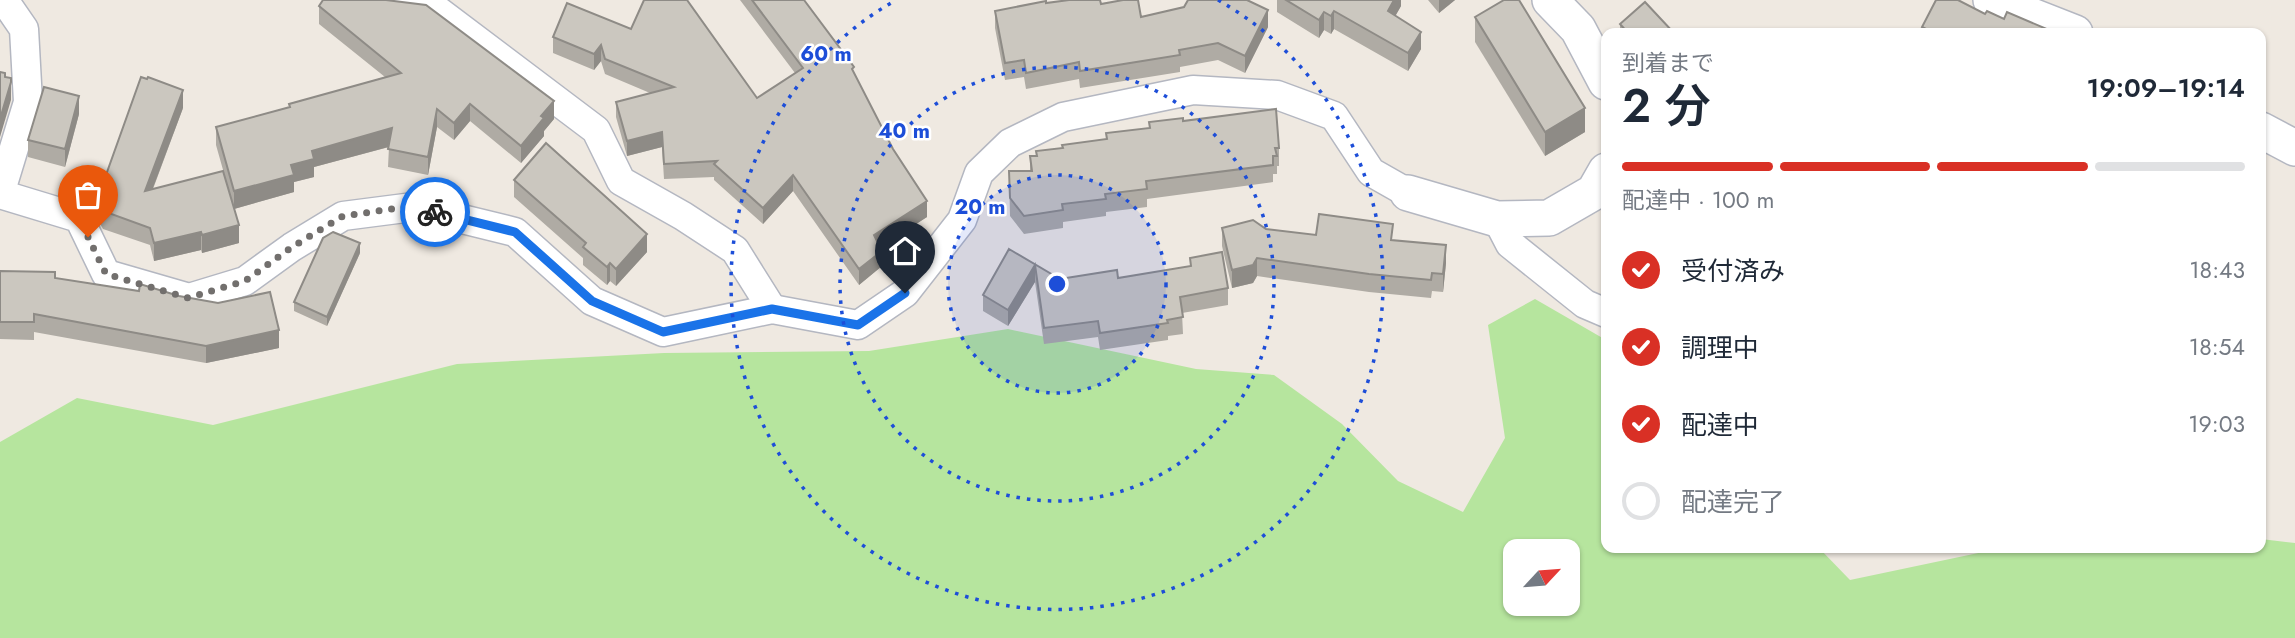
<!DOCTYPE html>
<html lang="ja">
<meta charset="utf-8">
<style>
body{margin:0;font-family:Jost,"Noto Sans JP",sans-serif;background:#f6f6f7;color:#1f2937;height:100vh;display:flex;flex-direction:column;font-size:26px;white-space:nowrap}
*{box-sizing:border-box;margin:0}
p{font-size:23px;color:#747a83}
.icon{flex:none;width:38px;height:38px;fill:none;stroke:currentColor;stroke-width:2;stroke-linecap:round;stroke-linejoin:round}
.map{position:relative;flex:1;overflow:hidden}
.side{position:absolute;left:1601px;top:28px;width:665px;height:525px;display:flex;flex-direction:column;background:#fff;border-radius:14px;box-shadow:0 2px 5px #0004}
.side>*{flex:none}
.needle{width:46px;rotate:64deg}
.controls{position:absolute;left:1503px;top:539px;display:grid;gap:14px}
.controls a{display:grid;place-items:center;width:77px;height:77px;border-radius:14px;background:#fff;box-shadow:0 2px 5px #0004;font-size:35px}
.pin{position:absolute;display:grid;place-items:center;width:60px;height:60px;color:#fff;margin:-72px -30px;border-radius:50% 50% 50% 0;rotate:-45deg;box-shadow:0 0 7px #0007}
.pin .icon{rotate:45deg}
.courier{position:absolute;display:grid;place-items:center;width:70px;height:70px;margin:-35px;border:5px solid #1a73e8;border-radius:50%;background:#fff;color:#222;box-shadow:0 2px 9px #0007}
.head em{font-style:normal;font-weight:600}
.head div{display:flex;flex-direction:column-reverse}
.head{display:flex;align-items:center;justify-content:space-between;height:119px;padding:0 21px}
h1{font-size:46px;font-weight:600;line-height:52px}
.bar{display:grid;grid-template-columns:repeat(4,1fr);gap:10px 7px;align-content:center;height:84px;padding:0 21px}
.bar i{height:9px;border-radius:5px;background:#e0e1e3}
.bar .selected{background:#d93025}
.bar p{grid-column:span 4}
ol{padding:0 21px;list-style:none}
li{display:flex;align-items:center;gap:21px;height:77px}
li p{margin-inline-start:auto}
li .icon{padding:7px;border-radius:50%;background:#d93025;color:#fff;stroke-width:4}
li:last-child{color:#747a83}
li i{width:38px;height:38px;border:4px solid #e0e1e3;border-radius:50%}
.map>svg:first-child{display:block}
</style>
<div class="map">
<svg width="2295" height="638" viewBox="0 0 2295 638">
<rect width="100%" height="100%" fill="#efe9e1"/>
<path fill="#b6e59e" fill-rule="evenodd" d="M 1535,299 L 1606,340 L 1606,548 L 1819,548 L 1850,580 L 2002,548 L 2261,548 L 2261,539 L 2295,543 L 2295,638 L 0,638 L 0,442 L 77,398 L 213,425 L 457,364 L 664,353 L 869,351 L 1008,329 L 1196,369 L 1274,375 L 1342,424 L 1398,481 L 1463,512 L 1505,438 L 1488,325 ZM 1516,551 L 1568,551 L 1568,604 L 1516,604 Z"/>
<g fill="none" stroke-linecap="round" stroke-linejoin="round">
<g stroke="#b4b7c1" stroke-width="31">
<g id="minor">
<polyline points="380,0 433,7 596,130 621,181 683,216 735,250 772,309"/>
<polyline points="0,194 79,218 106,274 189,298 245,281 292,247 343,216 413,207 515,232 592,301 663,332 772,309 858,325 905,293 962,220 979,173 1010,143 1063,117 1193,90 1277,95 1334,116 1371,172 1408,193"/>
<polyline points="0,194 28,102 24,29 4,0"/>
<polyline points="1497,219 1510,244 1585,304 1606,313"/>
</g>
</g>
<g stroke="#b4b7c1" stroke-width="38">
<g id="tertiary">
<polyline points="1550,0 1578,29 1606,82"/>
<polyline points="1991,0 2075,33"/>
<polyline points="2261,130 2295,148"/>
<polyline points="1408,193 1497,219 1549,218 1594,192 1606,171"/>
</g>
</g>
<use href="#minor" stroke="#fff" stroke-width="28"/>
<use href="#tertiary" stroke="#fff" stroke-width="35"/>
</g>
<g fill="#afaba4">
<polygon points="740,0 804,0 854,74 927,217 880,247 882,266 859,285 793,191 763,224 714,180 714,177 664,179 662,147 627,156 616,117 616,102 650,93 605,74 601,61 594,70 553,53 553,37 567,3 757,98 795,73"/>
<polygon points="1277,0 1401,0 1401,6 1395,16 1421,49 1408,71 1334,29 1331,34 1324,30 1319,38 1277,12"/>
<polygon points="1428,0 1455,0 1439,13"/>
<polygon points="1046,3 1141,17 1268,27 1245,73 1218,60 1180,67 1180,72 1080,88 1079,79 1026,89 1024,77 1005,80 995,28 995,11"/>
<polygon points="319,6 554,119 544,131 544,136 521,163 470,121 454,140 437,127 428,175 388,167 389,147 314,167 314,177 294,182 294,192 234,209 239,243 202,253 201,250 154,261 150,245 103,229 98,220 98,202 101,195 101,189 183,108 153,189 227,184 216,145 216,127 289,107 289,104 385,77 319,24"/>
<polygon points="1985,14 2004,19 2056,33 1922,33 1922,27"/>
<polygon points="1475,17 1585,132 1545,156 1475,42"/>
<polygon points="1620,24 1674,33 1620,33"/>
<polygon points="79,114 65,167 28,157 28,140"/>
<polygon points="1183,121 1279,148 1279,166 1277,166 1277,174 1273,174 1273,182 1147,199 1147,207 1106,212 1106,216 1063,222 1063,228 1024,234 1010,216 1009,171 1030,171 1030,156 1036,156 1036,151 1062,148 1106,139 1106,133 1149,128 1149,122"/>
<polygon points="514,180 647,252 616,286 610,281 607,285 583,265 583,258 514,197"/>
<polygon points="1222,228 1266,229 1316,235 1393,240 1446,263 1443,292 1432,291 1431,298 1369,292 1257,276 1253,283 1232,288 1222,246"/>
<polygon points="1009,249 1060,279 1118,278 1190,266 1190,258 1228,288 1228,305 1182,313 1183,334 1168,336 1168,340 1100,350 1098,337 1044,344 1035,282 1008,326 983,311 983,295"/>
<polygon points="360,253 327,326 294,311 294,302"/>
<polygon points="0,271 55,278 279,348 206,363 34,332 34,340 0,339"/>
</g>
<g fill="#8e8b86">
<polygon points="1394,0 1401,0 1401,6 1388,29 1388,11"/>
<polygon points="1439,0 1455,0 1439,13"/>
<polygon points="1268,10 1268,27 1245,73 1245,56"/>
<polygon points="1334,11 1334,29 1331,34 1331,16"/>
<polygon points="1324,12 1324,30 1319,38 1319,20"/>
<polygon points="1421,32 1421,49 1408,71 1408,53"/>
<polygon points="601,45 601,61 594,70 594,54"/>
<polygon points="11,82 11,100 0,137 0,119"/>
<polygon points="183,90 183,108 145,209 145,191"/>
<polygon points="79,96 79,114 65,167 65,149"/>
<polygon points="554,101 554,119 544,131 544,136 521,163 521,146 541,116"/>
<polygon points="470,104 470,121 454,140 454,123"/>
<polygon points="1585,108 1585,132 1545,156 1545,132"/>
<polygon points="437,109 437,127 428,175 428,157"/>
<polygon points="392,128 392,146 314,167 314,177 294,182 294,192 234,209 234,191 291,165 312,151"/>
<polygon points="662,132 662,147 627,156 627,141"/>
<polygon points="793,175 793,191 763,224 763,208"/>
<polygon points="927,201 927,217 874,251 874,235"/>
<polygon points="239,225 239,243 202,253 202,235"/>
<polygon points="201,232 201,250 154,261 154,243"/>
<polygon points="647,234 647,252 616,286 616,269"/>
<polygon points="360,243 360,253 327,326 327,317"/>
<polygon points="1446,245 1446,263 1443,292 1443,274"/>
<polygon points="882,251 882,266 859,285 859,269"/>
<polygon points="1257,258 1257,276 1253,283 1232,288 1232,270"/>
<polygon points="610,263 610,281 607,285 607,267"/>
<polygon points="1035,265 1035,282 1008,326 1008,310"/>
<polygon points="279,330 279,348 206,363 206,346"/>
</g>
<g fill="#cbc7bf" stroke="#8e8b86" stroke-width="2">
<polygon points="323,0 386,0 426,5 554,101 541,116 544,118 521,146 470,104 454,123 437,109 428,157 388,149 392,128 312,151 314,159 291,165 294,175 234,191 216,127 290,107 289,104 401,73 319,6"/>
<polygon points="644,0 687,0 757,98 803,68 752,0 804,0 854,67 852,69 893,149 927,201 874,235 882,251 859,269 793,175 763,208 714,164 717,161 664,164 662,132 627,141 616,102 674,87 605,59 601,45 594,54 553,37 567,3 631,29"/>
<polygon points="1069,0 1100,0 1101,4 1123,0 1138,0 1141,17 1184,7 1188,0 1247,0 1268,10 1245,56 1218,43 1179,50 1180,55 1080,71 1079,62 1026,73 1024,60 1005,63 995,11 1046,1 1046,3"/>
<polygon points="1286,0 1394,0 1388,11 1421,32 1408,53 1334,11 1331,16 1324,12 1319,20"/>
<polygon points="1504,0 1519,0 1585,108 1545,132 1475,17"/>
<polygon points="1936,0 1958,0 1985,14 1987,11 2004,19 2007,12 2056,33 1934,33 1922,27"/>
<polygon points="1645,2 1674,33 1628,33 1620,24"/>
<polygon points="0,72 5,73 5,77 11,78 11,82 0,119"/>
<polygon points="141,77 147,79 148,77 183,90 145,191 223,171 239,225 202,235 201,232 154,243 150,228 103,211 98,202 102,201 99,200 103,189 101,189"/>
<polygon points="44,87 79,96 65,149 28,140"/>
<polygon points="1276,109 1279,148 1275,148 1277,156 1273,156 1273,165 1146,181 1147,189 1105,194 1106,199 1062,204 1063,210 1024,216 1010,198 1009,171 1032,171 1030,156 1037,156 1036,151 1063,148 1062,145 1107,139 1106,133 1150,128 1149,122 1183,118 1183,121"/>
<polygon points="546,143 647,234 616,269 610,263 607,267 583,247 586,243 514,180"/>
<polygon points="1319,214 1393,224 1391,240 1446,245 1443,274 1432,273 1431,280 1369,274 1257,258 1253,265 1232,270 1222,228 1253,220 1266,229 1316,235"/>
<polygon points="333,232 360,243 327,317 294,302 323,238"/>
<polygon points="1009,249 1060,279 1117,270 1118,278 1191,266 1190,258 1222,252 1228,288 1180,297 1183,317 1167,320 1168,323 1100,333 1098,321 1044,328 1035,265 1008,310 983,295"/>
<polygon points="0,271 55,272 55,278 139,291 140,284 179,296 218,303 270,292 279,330 206,346 34,314 34,322 0,322"/>
</g>
<g fill="none" stroke-linecap="round" stroke-linejoin="round">
<polyline stroke="#726f6d" stroke-width="7" stroke-dasharray="0 12.6" points="88,237 106,274 188,298 245,281 292,247 343,216 413,206 435,212"/>
<polyline stroke="#1a73e8" stroke-width="9" points="435,212 515,232 592,301 663,332 772,309 858,325 905,293"/>
</g>
<circle cx="1057" cy="284" r="109" fill="#1d4ed8" fill-opacity=".12"/>
<g fill="none" stroke="#1d4ed8" stroke-width="3.5" stroke-dasharray="3.5 7">
<circle cx="1057" cy="284" r="109"/>
<circle cx="1057" cy="284" r="217"/>
<path d="M1218 0A326 326 0 1 1 896 0"/>
</g>
<circle cx="1057" cy="284" r="10" fill="#1d4ed8" stroke="#fff" stroke-width="3.5"/>
<g font-size="21" text-anchor="middle" font-weight="bold" fill="#1d4ed8" stroke="#fff" stroke-width="5" stroke-linejoin="round" paint-order="stroke">
<text x="826" y="61">60 m</text>
<text x="904" y="138">40 m</text>
<text x="980" y="214">20 m</text>
</g>
</svg>
<div class="controls">
<a><svg class="needle" viewBox="-14 -14 28 28"><path d="M0-13l5 13h-10z" fill="#e53935"/><path d="M0 13l5-13h-10z" fill="#747a83"/></svg></a>
</div>
<div class="pin" style="left:88px;top:237px;background:#ea580c"><svg class="icon" aria-label="bag" viewBox="0 0 24 24"><path d="M5 8h14l-1 12H6zM9 8a3 3 0 0 1 6 0"/></svg></div>
<div class="pin" style="left:905px;top:293px;background:#1f2937"><svg class="icon" aria-label="home" viewBox="0 0 24 24"><path d="M3 11l9-7 9 7M6 9v11h12V9"/></svg></div>
<div class="courier" style="left:435px;top:212px"><svg class="icon" aria-label="bike" viewBox="0 0 24 24"><circle cx="6" cy="16" r="4"/><circle cx="18" cy="16" r="4"/><path d="M6 16l4-8h5l3 8M10 8l3 8H6M13 5h3"/></svg></div>
<section class="side">
<div class="head"><div><h1>2 分</h1><p>到着まで</p></div><em>19:09–19:14</em></div>
<div class="bar"><i class="selected"></i><i class="selected"></i><i class="selected"></i><i></i><p>配達中 · 100 m</p></div>
<ol>
<li><svg class="icon" aria-label="check" viewBox="0 0 24 24"><path d="M5 12l5 5 9-10"/></svg>受付済み<p>18:43</p></li>
<li><svg class="icon" aria-label="check" viewBox="0 0 24 24"><path d="M5 12l5 5 9-10"/></svg>調理中<p>18:54</p></li>
<li><svg class="icon" aria-label="check" viewBox="0 0 24 24"><path d="M5 12l5 5 9-10"/></svg>配達中<p>19:03</p></li>
<li><i></i>配達完了</li>
</ol>
</section>
</div>
